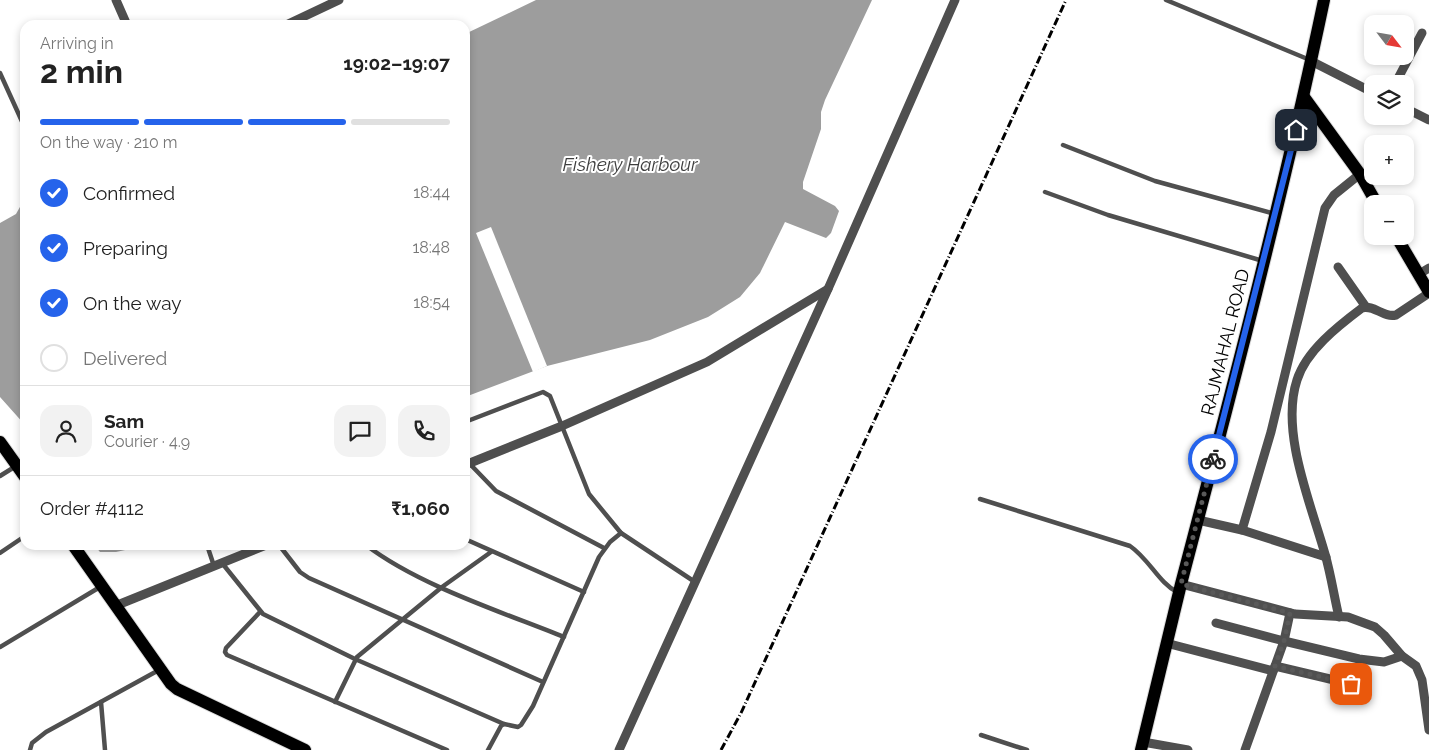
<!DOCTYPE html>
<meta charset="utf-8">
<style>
body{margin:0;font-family:Raleway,sans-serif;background:#f2f2f2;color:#222;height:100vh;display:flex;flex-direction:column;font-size:19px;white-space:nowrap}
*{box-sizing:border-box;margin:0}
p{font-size:16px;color:#767676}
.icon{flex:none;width:28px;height:28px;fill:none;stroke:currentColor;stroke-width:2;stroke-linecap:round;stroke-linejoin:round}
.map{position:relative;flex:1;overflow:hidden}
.drawer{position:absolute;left:20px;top:20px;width:450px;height:530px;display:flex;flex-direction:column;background:#fff;border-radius:15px;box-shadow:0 2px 8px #0003}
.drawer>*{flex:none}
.needle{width:32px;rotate:121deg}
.fabs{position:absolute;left:1364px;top:15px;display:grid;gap:10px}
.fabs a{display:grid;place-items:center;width:50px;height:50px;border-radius:10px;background:#fff;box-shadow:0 2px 8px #0003;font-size:25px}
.pin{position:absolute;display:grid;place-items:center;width:42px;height:42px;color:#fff;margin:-21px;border-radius:10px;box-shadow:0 2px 8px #0006}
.courier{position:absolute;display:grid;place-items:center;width:50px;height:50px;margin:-25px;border:4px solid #2563eb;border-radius:50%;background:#fff;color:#222;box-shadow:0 1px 6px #0007}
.headline em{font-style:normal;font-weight:700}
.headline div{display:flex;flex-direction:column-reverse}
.headline{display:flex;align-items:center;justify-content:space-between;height:85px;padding:0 20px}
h1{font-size:32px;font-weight:700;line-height:38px}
.bar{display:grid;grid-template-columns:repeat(4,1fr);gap:8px 5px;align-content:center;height:60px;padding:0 20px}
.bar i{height:6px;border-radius:4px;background:#e0e0e0}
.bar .on{background:#2563eb}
.bar p{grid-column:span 4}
.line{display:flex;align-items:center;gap:12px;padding:0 20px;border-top:1px solid #e0e0e0}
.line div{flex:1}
.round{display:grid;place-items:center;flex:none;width:52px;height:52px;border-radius:15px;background:#f2f2f2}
ol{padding:0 20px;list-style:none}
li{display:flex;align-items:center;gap:15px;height:55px}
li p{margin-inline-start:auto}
li .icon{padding:5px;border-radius:50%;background:#2563eb;color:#fff;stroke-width:4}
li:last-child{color:#767676}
li i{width:28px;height:28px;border:2px solid #e0e0e0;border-radius:50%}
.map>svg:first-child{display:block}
</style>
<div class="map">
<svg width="1429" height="750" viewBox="0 0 1429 750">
<rect width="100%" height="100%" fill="#fff"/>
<g fill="#9d9d9d">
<polygon points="536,0 872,0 825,100 821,112 821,129 803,182 803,189 835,206 839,211 831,233 826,238 785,222 760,273 740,297 708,317 650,340 547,366 465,397 465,34"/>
<polygon points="25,198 25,425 0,397 0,223 16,214"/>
<polygon points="94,545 148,545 116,552 100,552"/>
</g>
<polygon fill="#fff" points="491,227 547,366 533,372 476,233"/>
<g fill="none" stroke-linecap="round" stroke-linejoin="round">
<g stroke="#dbdbdb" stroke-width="14">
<g id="primary">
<polyline points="1304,97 1360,174 1377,204"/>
<polyline points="1396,236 1429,292"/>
<polyline points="0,442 25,477"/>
<polyline points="73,545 171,684 177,689 305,750"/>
<path d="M 1141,750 L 1181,584 C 1232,390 1283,196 1324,0"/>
</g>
</g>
<g stroke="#4f4f4f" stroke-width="4.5">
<polyline points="1166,0 1310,60"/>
<polyline points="0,73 25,128"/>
<polyline points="1063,145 1155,181 1275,214"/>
<polyline points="1045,192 1108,215 1263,261"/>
<polyline points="465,422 543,392 550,396 589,494 621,533 695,582"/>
<polyline points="469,463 496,491 604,548"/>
<polyline points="0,476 16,466"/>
<path d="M 980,499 L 1130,546 C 1149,559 1159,583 1177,592"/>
<polyline points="465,539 584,592"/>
<polyline points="207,545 214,566"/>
<polyline points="279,545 300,572 309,578 543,682"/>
<path d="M 366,545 C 418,585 502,612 564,637"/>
<polyline points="0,553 25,536"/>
<polyline points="222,563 263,614 355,659 504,724"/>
<polyline points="260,612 226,648 225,652 227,655 447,750"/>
<polyline points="0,647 100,587"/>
<polyline points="101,702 105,750"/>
<polyline points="335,702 357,657 442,587 491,552"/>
<polyline points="981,735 1027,750"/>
<polyline points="30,750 32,743 46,732 159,670"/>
<polyline points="488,750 501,726 504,724 518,727 521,725 533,706 599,557 610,542 621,533"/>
</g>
<g stroke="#4f4f4f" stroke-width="9">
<polyline points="116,0 127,25"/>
<polyline points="286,25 339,0"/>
<polyline points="1311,61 1372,92"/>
<polyline points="1395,84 1422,33"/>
<polyline points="1405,108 1429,120"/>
<polyline points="1338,267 1366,307"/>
<polyline points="1419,274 1429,268"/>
<polyline points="465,465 562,426 707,362 828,289"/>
<polyline points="1198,520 1242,530 1326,557"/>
<polyline points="1242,530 1271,432 1325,208 1334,195 1360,174"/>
<polyline points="1181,584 1295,614 1348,617 1375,627 1384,635 1402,656 1416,666 1422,680 1429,730"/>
<polyline points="115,606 266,545"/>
<path d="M 1339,617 C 1334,596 1331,575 1325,554 C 1311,504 1280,432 1297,380 C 1306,351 1338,326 1362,308 C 1374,304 1383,318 1396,315 L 1429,293"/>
<polyline points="1216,623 1284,641 1359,659 1384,662 1402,656"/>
<polyline points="1166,643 1273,671"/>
<polyline points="1275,666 1351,684"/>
<polyline points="1143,742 1188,750"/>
<polyline points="619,750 828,289 955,0"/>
<polyline points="1245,750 1284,641 1290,613"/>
</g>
<use href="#primary" stroke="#000" stroke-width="12"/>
<polyline stroke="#000" stroke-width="3" stroke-dasharray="8 2.5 1 2.5" stroke-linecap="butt" points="721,750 741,713 1066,0"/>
</g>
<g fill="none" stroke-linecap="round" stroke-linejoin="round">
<polyline stroke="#595959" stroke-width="5" stroke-dasharray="0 9" points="1213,459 1181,584 1290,613 1284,641 1275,666 1351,684"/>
<polyline stroke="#2563eb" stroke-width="6" points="1213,459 1296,130"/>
</g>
<g text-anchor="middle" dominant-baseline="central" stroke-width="4" stroke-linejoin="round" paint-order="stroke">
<g font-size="18" fill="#000" stroke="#fff">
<text transform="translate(1225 342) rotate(-76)">RAJMAHAL ROAD</text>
</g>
<g font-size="19" font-style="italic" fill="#3e3e3e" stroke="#fff">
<text x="630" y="164">Fishery Harbour</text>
</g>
</g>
</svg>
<div class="fabs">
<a><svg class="needle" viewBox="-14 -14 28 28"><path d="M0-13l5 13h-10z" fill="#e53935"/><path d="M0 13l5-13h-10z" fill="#767676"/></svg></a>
<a><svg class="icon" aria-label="layers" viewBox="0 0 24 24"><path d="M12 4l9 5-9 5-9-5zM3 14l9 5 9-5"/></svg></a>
<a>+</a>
<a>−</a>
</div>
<div class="pin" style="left:1351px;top:684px;background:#ea580c"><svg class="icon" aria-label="bag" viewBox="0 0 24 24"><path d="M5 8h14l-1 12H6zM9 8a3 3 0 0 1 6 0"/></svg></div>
<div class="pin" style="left:1296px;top:130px;background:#1f2937"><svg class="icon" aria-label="home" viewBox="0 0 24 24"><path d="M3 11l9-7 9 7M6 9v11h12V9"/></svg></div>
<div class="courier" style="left:1213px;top:459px"><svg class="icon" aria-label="bike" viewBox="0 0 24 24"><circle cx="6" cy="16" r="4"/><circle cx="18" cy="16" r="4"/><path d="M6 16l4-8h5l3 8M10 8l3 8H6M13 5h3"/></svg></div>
<section class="drawer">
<div class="headline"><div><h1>2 min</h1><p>Arriving in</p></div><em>19:02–19:07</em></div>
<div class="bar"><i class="on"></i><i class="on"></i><i class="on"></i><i></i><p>On the way · 210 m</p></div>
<ol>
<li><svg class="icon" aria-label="check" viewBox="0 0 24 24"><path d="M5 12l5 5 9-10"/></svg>Confirmed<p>18:44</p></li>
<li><svg class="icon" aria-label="check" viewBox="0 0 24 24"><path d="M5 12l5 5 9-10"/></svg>Preparing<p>18:48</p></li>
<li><svg class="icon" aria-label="check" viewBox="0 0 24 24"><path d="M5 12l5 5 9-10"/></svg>On the way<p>18:54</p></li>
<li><i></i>Delivered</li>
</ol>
<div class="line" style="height:90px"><a class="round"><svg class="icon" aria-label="person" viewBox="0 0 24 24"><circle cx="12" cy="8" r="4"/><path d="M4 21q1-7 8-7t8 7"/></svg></a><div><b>Sam</b><p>Courier · 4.9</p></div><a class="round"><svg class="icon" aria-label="chat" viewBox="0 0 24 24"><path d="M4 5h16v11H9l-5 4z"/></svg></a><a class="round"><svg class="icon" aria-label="phone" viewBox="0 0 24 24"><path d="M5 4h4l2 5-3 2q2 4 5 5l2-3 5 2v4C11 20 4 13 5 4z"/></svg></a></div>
<div class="line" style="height:65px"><div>Order #4112</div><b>₹1,060</b></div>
</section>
</div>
